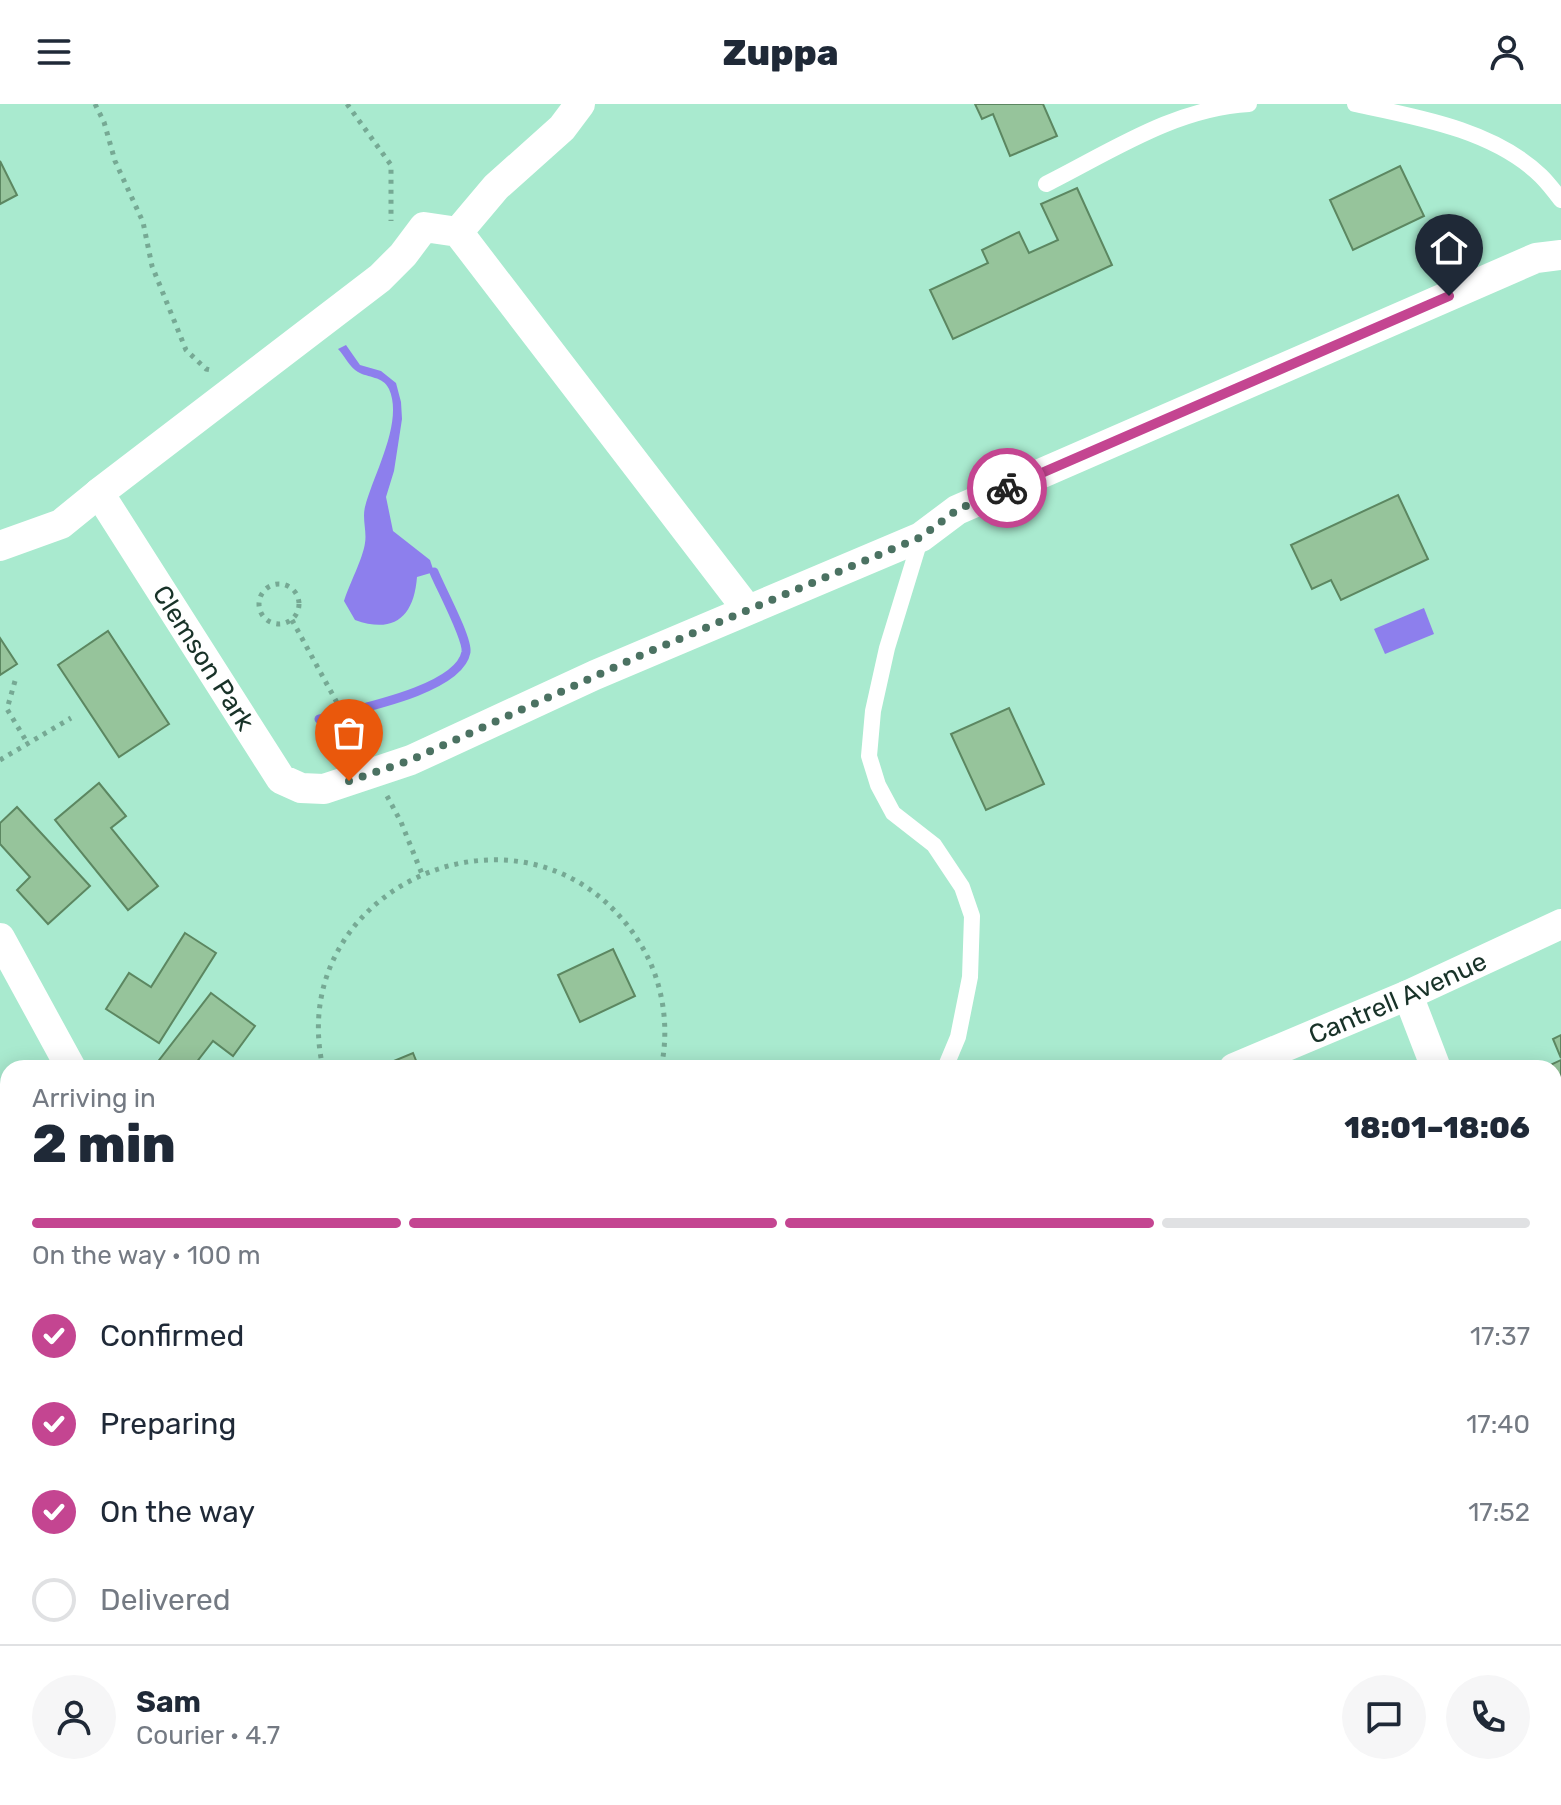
<!DOCTYPE html>
<meta charset="utf-8">
<style>
body{margin:0;font-family:Rubik,sans-serif;background:#f6f6f7;color:#1f2937;height:100vh;display:flex;flex-direction:column;font-size:30px;white-space:nowrap}
*{box-sizing:border-box;margin:0}
p{font-size:26px;color:#747a83}
.icon{flex:none;width:44px;height:44px;fill:none;stroke:currentColor;stroke-width:2;stroke-linecap:round;stroke-linejoin:round}
.map{position:relative;flex:1;overflow:hidden}
.panel{position:absolute;left:0px;top:956px;width:1562px;height:746px;display:flex;flex-direction:column;background:#fff;border-radius:24px 24px 0 0;box-shadow:0 4px 20px #0003}
.panel>*{flex:none}
.pin{position:absolute;display:grid;place-items:center;width:68px;height:68px;color:#fff;margin:-82px -34px;border-radius:50% 50% 50% 0;rotate:-45deg;box-shadow:0 0 8px #0007}
.pin .icon{rotate:45deg}
.courier{position:absolute;display:grid;place-items:center;width:80px;height:80px;margin:-40px;border:6px solid #c44591;border-radius:50%;background:#fff;color:#222;box-shadow:0 2px 10px #0007}
.headline em{font-style:normal;font-weight:800}
.headline div{display:flex;flex-direction:column-reverse}
.headline{display:flex;align-items:center;justify-content:space-between;height:136px;padding:0 32px}
h1{font-size:52px;font-weight:800;line-height:60px}
.bar{display:grid;grid-template-columns:repeat(4,1fr);gap:12px 8px;align-content:center;height:96px;padding:0 32px}
.bar i{height:10px;border-radius:6px;background:#e0e1e3}
.bar .selected{background:#c44591}
.bar p{grid-column:span 4}
.line{display:flex;align-items:center;gap:20px;padding:0 32px;border-top:2px solid #e0e1e3}
.line div{flex:1}
.round{display:grid;place-items:center;flex:none;width:84px;height:84px;border-radius:42px;background:#f6f6f7}
ol{padding:0 32px;list-style:none}
li{display:flex;align-items:center;gap:24px;height:88px}
li p{margin-inline-start:auto}
li .icon{padding:8px;border-radius:50%;background:#c44591;color:#fff;stroke-width:4}
li:last-child{color:#747a83}
li i{width:44px;height:44px;border:4px solid #e0e1e3;border-radius:50%}
header{display:flex;justify-content:space-between;align-items:center;height:104px;padding:0 32px;background:#fff;font-size:36px;font-weight:800}
.map>svg:first-child{display:block}
</style>
<header><svg class="icon" aria-label="menu" viewBox="0 0 24 24"><path d="M4 6h16M4 12h16M4 18h16"/></svg>Zuppa<svg class="icon" aria-label="person" viewBox="0 0 24 24"><circle cx="12" cy="8" r="4"/><path d="M4 21q1-7 8-7t8 7"/></svg></header>
<div class="map">
<svg width="1561" height="1701" viewBox="0 0 1561 1701">
<rect width="100%" height="100%" fill="#a9eacf"/>
<polygon fill="#ffa273" points="423,1694 989,1694 992,1697 998,1694 1541,1694 1543,1701 427,1701"/>
<g fill="#8d7fed">
<path d="M 346,241 L 360,261 L 381,267 L 396,279 L 401,298 L 402,315 L 394,367 L 386,393 L 393,427 L 430,456 L 434,468 L 417,473 C 414,513 394,530 355,516 L 344,497 C 349,481 363,454 365,439 C 367,427 362,415 365,403 C 373,371 404,318 389,285 C 383,272 368,274 358,268 C 350,264 344,251 338,245 Z"/>
<polygon points="1424,504 1434,530 1385,550 1374,525"/>
</g>
<g fill="none" stroke-linecap="round" stroke-linejoin="round">
<g stroke="#8d7fed" stroke-width="9">
<path d="M 319,615 C 352,606 459,587 466,548 C 468,535 440,483 434,468"/>
<polyline points="1009,1694 1014,1701"/>
</g>
</g>
<g fill="#96c49b" stroke="#5c8761" stroke-width="2">
<polygon points="975,0 1043,0 1057,32 1010,52 993,10 982,15"/>
<polygon points="0,57 17,91 0,100"/>
<polygon points="1400,62 1424,112 1353,146 1330,96"/>
<polygon points="1077,84 1112,161 953,235 930,186 988,159 982,146 1019,128 1029,149 1058,136 1041,100"/>
<polygon points="1398,391 1428,455 1341,496 1331,476 1312,485 1291,441"/>
<polygon points="108,527 169,620 119,653 58,561"/>
<polygon points="0,534 17,560 0,571"/>
<polygon points="1009,604 1044,680 986,706 951,630"/>
<polygon points="99,679 126,712 111,724 158,782 128,806 55,716"/>
<polygon points="17,703 90,782 48,820 17,786 30,773 0,740 0,719"/>
<polygon points="185,829 216,849 159,939 106,905 129,869 151,883"/>
<polygon points="613,845 635,892 580,918 558,871"/>
<polygon points="211,889 255,922 233,952 213,937 192,964 153,964"/>
<polygon points="1561,931 1561,954 1553,935"/>
<polygon points="413,949 419,964 377,964"/>
<polygon points="1561,956 1561,1007 1559,1003 1554,1006 1554,992 1556,991 1554,964 1544,964"/>
<polygon points="8,1292 8,1338 0,1343 0,1297"/>
<polygon points="8,1352 8,1392 0,1396 0,1357"/>
<polygon points="1561,1439 1561,1587 1554,1571 1554,1443"/>
<polygon points="119,1694 163,1694 165,1701 122,1701"/>
</g>
<g fill="none" stroke-linecap="round" stroke-linejoin="round">
<g stroke="#76a994" stroke-width="5" stroke-dasharray="4 6" stroke-linecap="butt">
<polyline points="95,0 104,18 115,57 143,118 152,162 186,246 206,265 211,266"/>
<polyline points="347,0 391,61 391,117"/>
<circle cx="279" cy="500" r="20"/>
<polyline points="292,516 360,641"/>
<polyline points="15,577 7,605 28,640"/>
<polyline points="0,656 71,614"/>
<polyline points="387,692 401,718 422,770"/>
<path d="M 323,964 C 281,778 537,671 641,841 C 663,877 670,923 661,964"/>
<polyline points="0,1246 8,1238"/>
</g>
<g stroke="#fff" stroke-width="16">
<path d="M 1355,0 C 1417,13 1494,26 1541,72 C 1548,79 1555,88 1561,96"/>
<path d="M 1046,80 C 1110,48 1175,4 1249,0"/>
<polyline points="921,433 887,544 873,607 869,652 878,681 893,709 934,741 962,783 972,812 970,873 958,933 945,964"/>
<polyline points="1554,1191 1561,1188"/>
</g>
<g stroke="#fff" stroke-width="30">
<polyline points="458,128 496,83 562,24 580,0"/>
<polyline points="0,442 61,420 99,389"/>
<path id="s1" d="M 747,505 L 458,128 L 424,123 L 403,151 L 380,174 L 99,389 L 281,675 L 301,684 L 324,685 L 411,656 L 595,571 L 921,433 L 957,406 L 1536,154 L 1561,151"/>
<polyline points="0,834 71,964"/>
<polyline points="1408,891 1436,964"/>
<path id="s2" d="M 1234,964 L 1408,891 L 1561,820"/>
<polyline points="1554,1253 1561,1269"/>
<polyline points="0,1506 8,1503"/>
<polyline points="244,1694 247,1701"/>
</g>
</g>
<g fill="none" stroke-linecap="round" stroke-linejoin="round">
<polyline stroke="#4b7262" stroke-width="8" stroke-dasharray="0 14.4" points="349,677 411,656 646,549 921,433 957,406 1007,384"/>
<polyline stroke="#c44591" stroke-width="10" points="1007,384 1449,192"/>
</g>
<g text-anchor="middle" dominant-baseline="central" stroke-width="8" stroke-linejoin="round" paint-order="stroke">
<g font-size="26" fill="#183228" stroke="#a9eacf">
<text stroke="none"><textPath href="#s1" startOffset="1126">Clemson Park</textPath></text>
<text stroke="none"><textPath href="#s2" startOffset="178">Cantrell Avenue</textPath></text>
</g>
</g>
</svg>
<div class="pin" style="left:349px;top:677px;background:#ea580c"><svg class="icon" aria-label="bag" viewBox="0 0 24 24"><path d="M5 8h14l-1 12H6zM9 8a3 3 0 0 1 6 0"/></svg></div>
<div class="pin" style="left:1449px;top:192px;background:#1f2937"><svg class="icon" aria-label="home" viewBox="0 0 24 24"><path d="M3 11l9-7 9 7M6 9v11h12V9"/></svg></div>
<div class="courier" style="left:1007px;top:384px"><svg class="icon" aria-label="bike" viewBox="0 0 24 24"><circle cx="6" cy="16" r="4"/><circle cx="18" cy="16" r="4"/><path d="M6 16l4-8h5l3 8M10 8l3 8H6M13 5h3"/></svg></div>
<section class="panel">
<div class="headline"><div><h1>2 min</h1><p>Arriving in</p></div><em>18:01–18:06</em></div>
<div class="bar"><i class="selected"></i><i class="selected"></i><i class="selected"></i><i></i><p>On the way · 100 m</p></div>
<ol>
<li><svg class="icon" aria-label="check" viewBox="0 0 24 24"><path d="M5 12l5 5 9-10"/></svg>Confirmed<p>17:37</p></li>
<li><svg class="icon" aria-label="check" viewBox="0 0 24 24"><path d="M5 12l5 5 9-10"/></svg>Preparing<p>17:40</p></li>
<li><svg class="icon" aria-label="check" viewBox="0 0 24 24"><path d="M5 12l5 5 9-10"/></svg>On the way<p>17:52</p></li>
<li><i></i>Delivered</li>
</ol>
<div class="line" style="height:144px"><a class="round"><svg class="icon" aria-label="person" viewBox="0 0 24 24"><circle cx="12" cy="8" r="4"/><path d="M4 21q1-7 8-7t8 7"/></svg></a><div><b>Sam</b><p>Courier · 4.7</p></div><a class="round"><svg class="icon" aria-label="chat" viewBox="0 0 24 24"><path d="M4 5h16v11H9l-5 4z"/></svg></a><a class="round"><svg class="icon" aria-label="phone" viewBox="0 0 24 24"><path d="M5 4h4l2 5-3 2q2 4 5 5l2-3 5 2v4C11 20 4 13 5 4z"/></svg></a></div>
</section>
</div>
